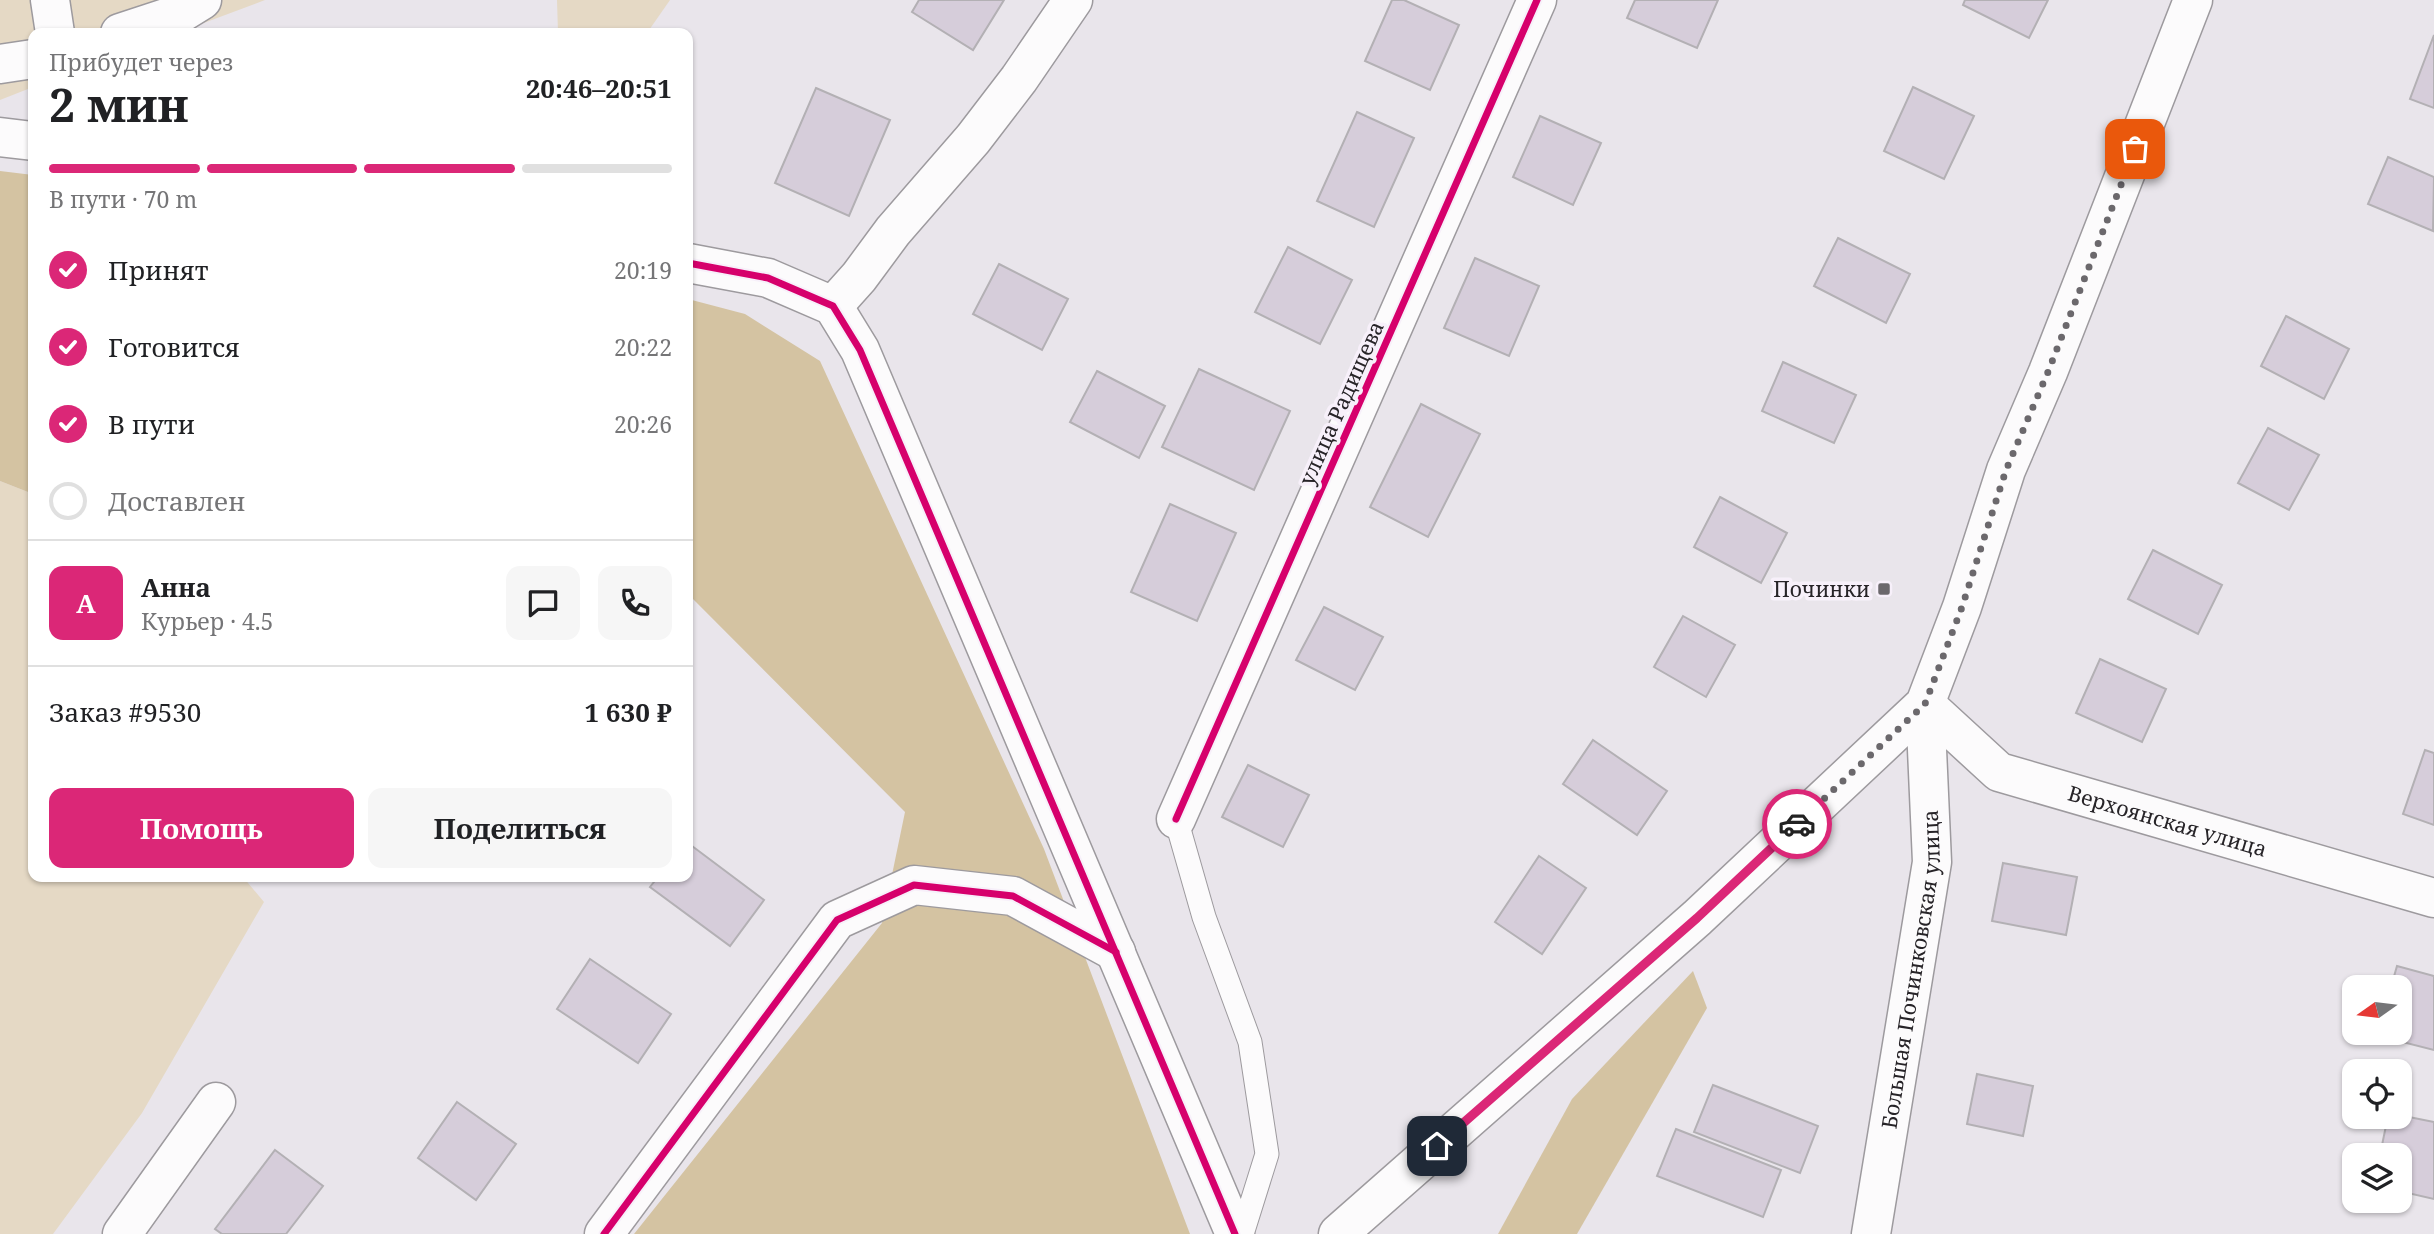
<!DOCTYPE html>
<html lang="ru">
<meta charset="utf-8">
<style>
body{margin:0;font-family:"Noto Serif",serif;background:#f6f6f6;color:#202124;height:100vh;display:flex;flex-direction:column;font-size:26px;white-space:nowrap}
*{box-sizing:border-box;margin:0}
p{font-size:23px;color:#757577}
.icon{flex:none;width:38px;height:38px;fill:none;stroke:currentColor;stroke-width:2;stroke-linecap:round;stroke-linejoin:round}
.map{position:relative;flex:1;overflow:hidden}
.sheet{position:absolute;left:28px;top:28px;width:665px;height:854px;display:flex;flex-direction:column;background:#fff;border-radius:14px;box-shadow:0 2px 5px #0004}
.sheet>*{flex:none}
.needle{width:46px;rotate:256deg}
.fabs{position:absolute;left:2342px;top:975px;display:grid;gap:14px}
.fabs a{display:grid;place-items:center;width:70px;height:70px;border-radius:14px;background:#fff;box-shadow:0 2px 5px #0004;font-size:35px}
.pin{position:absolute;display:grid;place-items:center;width:60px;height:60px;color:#fff;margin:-30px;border-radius:14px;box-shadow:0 4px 10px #0006}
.courier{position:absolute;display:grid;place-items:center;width:70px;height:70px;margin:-35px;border:5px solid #db2777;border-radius:50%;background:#fff;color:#222;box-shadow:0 2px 9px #0007}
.head em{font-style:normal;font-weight:700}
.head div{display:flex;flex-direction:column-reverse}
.head{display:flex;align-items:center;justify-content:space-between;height:119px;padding:0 21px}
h1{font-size:46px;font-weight:700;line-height:52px}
.bar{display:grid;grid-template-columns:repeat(4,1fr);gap:10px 7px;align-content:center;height:84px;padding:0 21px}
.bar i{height:9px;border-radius:5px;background:#e0e0e0}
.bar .on{background:#db2777}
.bar p{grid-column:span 4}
.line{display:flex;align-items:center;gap:18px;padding:0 21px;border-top:2px solid #e0e0e0}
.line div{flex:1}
.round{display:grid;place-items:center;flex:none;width:74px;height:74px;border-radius:14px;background:#f6f6f6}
ol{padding:0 21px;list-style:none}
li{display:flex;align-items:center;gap:21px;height:77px}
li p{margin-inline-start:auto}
li .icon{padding:7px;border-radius:50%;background:#db2777;color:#fff;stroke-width:4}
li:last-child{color:#757577}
li i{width:38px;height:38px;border:4px solid #e0e0e0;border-radius:50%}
.action{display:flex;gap:14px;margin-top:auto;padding:14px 21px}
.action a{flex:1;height:80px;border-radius:14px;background:#db2777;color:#fff;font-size:28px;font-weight:700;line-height:80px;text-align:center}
.action a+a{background:#f6f6f6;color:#202124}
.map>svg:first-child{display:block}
</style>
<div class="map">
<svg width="2434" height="1234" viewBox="0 0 2434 1234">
<rect width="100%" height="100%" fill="#e9e5eb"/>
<g fill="#e5d9c5">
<polygon points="0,0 265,0 177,33 33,33 33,87 0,100"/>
<polygon points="557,0 670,0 647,33 558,33"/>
<polygon points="0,481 33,494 33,877 243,877 264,902 142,1113 53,1234 0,1234"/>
</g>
<g fill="#d4c3a2">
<polygon points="0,171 33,175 33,494 0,481"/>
<polygon points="688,299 745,314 820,361 1044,849 1190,1234 634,1234 882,923 905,812 688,594"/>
<polygon points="1693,971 1707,1008 1577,1234 1498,1234 1572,1099"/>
</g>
<g fill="#d6cdda" stroke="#b3b0b4" stroke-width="2">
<polygon points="919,0 1004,0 973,50 912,12"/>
<polygon points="1392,0 1404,0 1459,25 1430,90 1365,61"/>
<polygon points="1635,0 1718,0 1697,48 1627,18"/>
<polygon points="1965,0 2048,0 2029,38 1963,5"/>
<polygon points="2434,35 2434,108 2410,99"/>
<polygon points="1913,87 1974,116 1944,179 1884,151"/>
<polygon points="816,88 890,120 849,216 775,183"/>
<polygon points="1357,112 1414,138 1374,227 1317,201"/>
<polygon points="1540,116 1601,143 1573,205 1513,177"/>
<polygon points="2388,157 2434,177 2433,231 2368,204"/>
<polygon points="1838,238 1910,274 1886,323 1814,286"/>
<polygon points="1288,247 1352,280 1320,344 1255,312"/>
<polygon points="1475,258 1539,286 1509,356 1444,328"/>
<polygon points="999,264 1068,299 1042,350 973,314"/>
<polygon points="2286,316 2349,349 2324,399 2261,366"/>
<polygon points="1783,362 1856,395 1834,443 1762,411"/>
<polygon points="1199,369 1290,411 1254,490 1162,447"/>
<polygon points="1097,371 1165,406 1139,458 1070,422"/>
<polygon points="1421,404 1480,434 1428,537 1370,507"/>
<polygon points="2268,428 2319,455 2289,510 2238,483"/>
<polygon points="1720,497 1787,533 1761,583 1694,547"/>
<polygon points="1170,504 1236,533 1197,621 1131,592"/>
<polygon points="2153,550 2222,585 2198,634 2128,599"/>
<polygon points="1324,607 1383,637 1355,690 1296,660"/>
<polygon points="1683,616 1735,645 1706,697 1654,667"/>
<polygon points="2100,659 2166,689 2142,742 2076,713"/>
<polygon points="1593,740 1667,791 1637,835 1563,784"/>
<polygon points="2425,750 2434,753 2434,825 2403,814"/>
<polygon points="1248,765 1309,795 1283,847 1222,817"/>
<polygon points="688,843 764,900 730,946 650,887 658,877 688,877"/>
<polygon points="1539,856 1586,888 1542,954 1495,922"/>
<polygon points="2003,863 2077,877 2066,935 1992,921"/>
<polygon points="590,959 671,1014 638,1063 557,1009"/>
<polygon points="2397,966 2434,976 2434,1050 2379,1036 2380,1032 2399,1032 2399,987 2391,987"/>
<polygon points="1977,1074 2033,1086 2023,1136 1967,1124"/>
<polygon points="1713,1085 1818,1126 1800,1173 1694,1132"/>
<polygon points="457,1102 516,1144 476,1200 418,1158"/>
<polygon points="2399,1115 2434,1122 2434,1199 2399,1191 2399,1155 2380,1155 2388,1116"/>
<polygon points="1676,1129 1781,1170 1763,1217 1657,1176"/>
<polygon points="275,1150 323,1186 286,1234 222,1234 215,1229"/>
</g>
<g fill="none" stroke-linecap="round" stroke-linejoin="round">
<g stroke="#9d9a9e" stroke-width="25">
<polyline id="service" points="1176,819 1204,917 1250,1042 1267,1154 1242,1234"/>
</g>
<g stroke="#9d9a9e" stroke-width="41">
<g id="minor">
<polyline points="50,0 55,33"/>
<polyline points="120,33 181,13 202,0"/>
<polyline points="0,64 33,59"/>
<polyline points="0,137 33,141"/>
<polyline points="688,263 768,278 833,306 860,350 1235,1234"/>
<polyline points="833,306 859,277 893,231 973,139 1019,79 1073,0"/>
<path id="s1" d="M 1925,704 L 1999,772 L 2434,898"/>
<polyline points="1176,819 1537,0"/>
<polyline points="122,1234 216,1102"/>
<polyline points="604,1234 837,920 914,885 1013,896 1116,952"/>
</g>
</g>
<g stroke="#9d9a9e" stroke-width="41">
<g id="tertiary">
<path id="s2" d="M 1871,1234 L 1932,862 L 1925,704"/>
</g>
</g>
<g stroke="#9d9a9e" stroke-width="41">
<polyline id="primary" points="1338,1234 1697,918 1925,704 1962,607 2006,470 2048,372 2193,0"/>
</g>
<use href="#service" stroke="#fcfbfc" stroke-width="23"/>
<use href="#minor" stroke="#fcfbfc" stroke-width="38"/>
<use href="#tertiary" stroke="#fcfbfc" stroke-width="38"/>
<use href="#primary" stroke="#fcfbfc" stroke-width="38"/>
<g stroke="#f7f0fa" stroke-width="11">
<g id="cycleway">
<polyline points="688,263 768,278 833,306 860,350 1235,1234"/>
<polyline points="1176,819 1537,0"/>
<polyline points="604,1234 837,920 914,885 1013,896 1116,952"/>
</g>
</g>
<use href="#cycleway" stroke="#d6006c" stroke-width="7"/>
</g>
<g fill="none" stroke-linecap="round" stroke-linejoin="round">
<polyline stroke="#6b686c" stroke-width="7" stroke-dasharray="0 12.6" points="1797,824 1925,704 1962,607 2006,470 2048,372 2135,149"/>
<polyline stroke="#db2777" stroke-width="9" points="1437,1146 1697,918 1797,824"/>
</g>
<rect fill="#6b686c" stroke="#f7f0fa" stroke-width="2.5" x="1877" y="582" width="14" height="14" rx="3.5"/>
<g text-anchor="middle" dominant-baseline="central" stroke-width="7" stroke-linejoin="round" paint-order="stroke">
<g font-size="21" fill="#272428" stroke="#f7f0fa">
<text transform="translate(1341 403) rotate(-66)">улица Радищева</text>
<text stroke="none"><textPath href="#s1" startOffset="276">Верхоянская улица</textPath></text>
<text stroke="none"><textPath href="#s2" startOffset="268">Большая Починковская улица</textPath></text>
</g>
<g font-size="21" fill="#272428" stroke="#f7f0fa" text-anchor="end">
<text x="1870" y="589">Починки</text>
</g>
</g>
</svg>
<div class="fabs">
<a><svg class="needle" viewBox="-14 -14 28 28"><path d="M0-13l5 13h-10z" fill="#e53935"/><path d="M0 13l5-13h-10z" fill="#757577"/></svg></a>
<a><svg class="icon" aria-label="locate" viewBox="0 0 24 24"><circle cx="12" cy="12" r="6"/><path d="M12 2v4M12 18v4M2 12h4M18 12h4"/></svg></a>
<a><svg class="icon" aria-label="layers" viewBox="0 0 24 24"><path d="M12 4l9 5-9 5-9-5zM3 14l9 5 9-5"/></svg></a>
</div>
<div class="pin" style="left:2135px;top:149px;background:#ea580c"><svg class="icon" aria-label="bag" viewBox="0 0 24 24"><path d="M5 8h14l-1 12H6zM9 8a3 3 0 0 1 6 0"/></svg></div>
<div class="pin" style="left:1437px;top:1146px;background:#1f2937"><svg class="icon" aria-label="home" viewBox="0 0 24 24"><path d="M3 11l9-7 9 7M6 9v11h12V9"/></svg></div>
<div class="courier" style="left:1797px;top:824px"><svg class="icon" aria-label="car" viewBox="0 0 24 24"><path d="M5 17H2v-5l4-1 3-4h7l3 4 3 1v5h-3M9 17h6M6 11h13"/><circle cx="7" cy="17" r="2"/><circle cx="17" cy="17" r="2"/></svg></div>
<section class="sheet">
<div class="head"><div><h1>2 мин</h1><p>Прибудет через</p></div><em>20:46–20:51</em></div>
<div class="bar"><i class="on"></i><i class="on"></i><i class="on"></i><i></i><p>В пути · 70 m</p></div>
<ol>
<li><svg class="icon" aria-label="check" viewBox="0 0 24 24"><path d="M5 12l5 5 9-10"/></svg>Принят<p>20:19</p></li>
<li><svg class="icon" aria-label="check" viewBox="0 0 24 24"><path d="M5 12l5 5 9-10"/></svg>Готовится<p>20:22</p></li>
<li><svg class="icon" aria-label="check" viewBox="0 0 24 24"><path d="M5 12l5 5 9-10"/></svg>В пути<p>20:26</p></li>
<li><i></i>Доставлен</li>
</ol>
<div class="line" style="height:126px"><b class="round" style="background:#db2777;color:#fff">А</b><div><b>Анна</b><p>Курьер · 4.5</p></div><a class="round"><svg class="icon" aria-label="chat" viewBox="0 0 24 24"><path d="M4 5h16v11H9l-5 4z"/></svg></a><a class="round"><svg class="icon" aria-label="phone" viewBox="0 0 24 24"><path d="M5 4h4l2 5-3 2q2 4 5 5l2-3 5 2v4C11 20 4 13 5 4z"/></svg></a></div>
<div class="line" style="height:91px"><div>Заказ #9530</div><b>1 630 ₽</b></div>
<div class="action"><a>Помощь</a><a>Поделиться</a></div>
</section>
</div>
